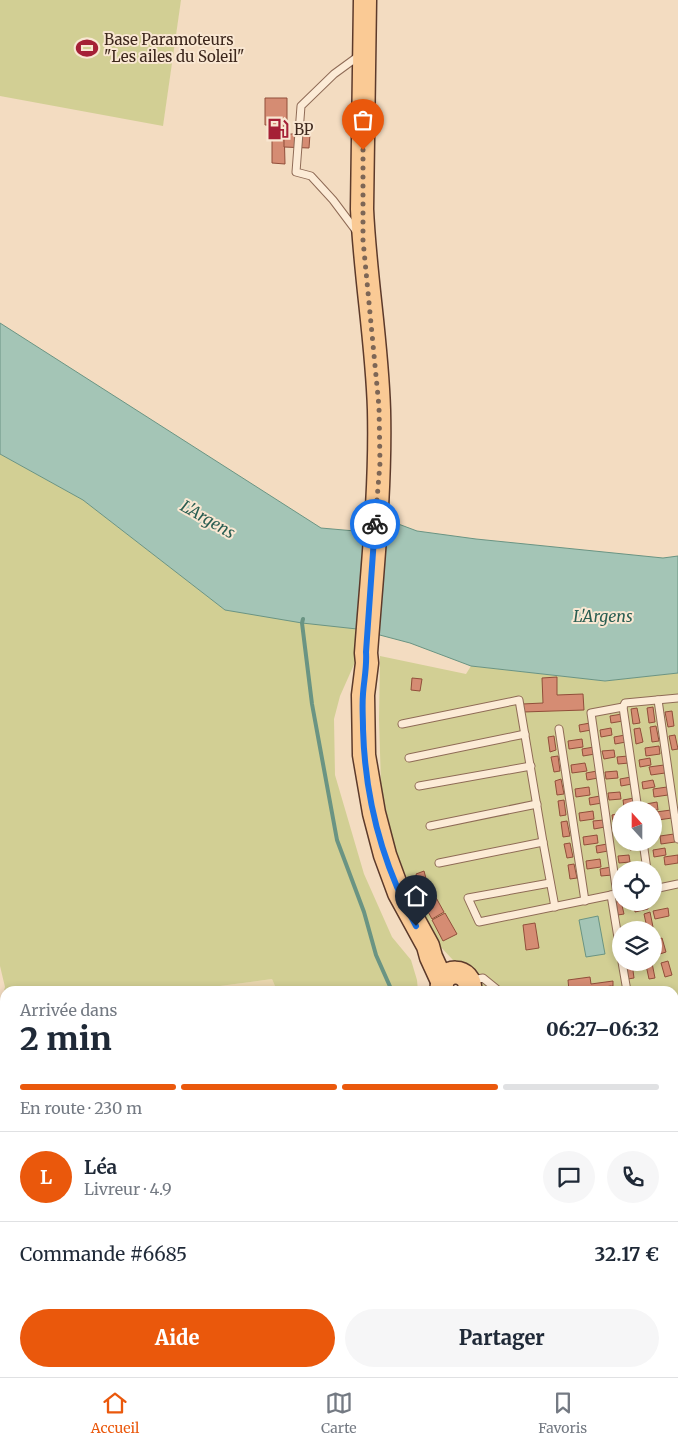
<!DOCTYPE html>
<html lang="fr">
<meta charset="utf-8">
<style>
body{margin:0;font-family:Merriweather,serif;background:#f6f6f7;color:#1f2937;height:100vh;display:flex;flex-direction:column;font-size:19px;white-space:nowrap}
*{box-sizing:border-box;margin:0}
p{font-size:16px;color:#747a83}
.icon{flex:none;width:28px;height:28px;fill:none;stroke:currentColor;stroke-width:2;stroke-linecap:round;stroke-linejoin:round}
.map{position:relative;flex:1;overflow:hidden}
.details{position:absolute;left:0px;top:986px;width:679px;height:391px;display:flex;flex-direction:column;background:#fff;border-radius:15px 15px 0 0;box-shadow:0 2px 8px #0003}
.details>*{flex:none}
.needle{width:32px;rotate:339deg}
.fabs{position:absolute;left:612px;top:801px;display:grid;gap:10px}
.fabs a{display:grid;place-items:center;width:50px;height:50px;border-radius:50%;background:#fff;box-shadow:0 2px 8px #0003;font-size:25px}
.pin{position:absolute;display:grid;place-items:center;width:42px;height:42px;color:#fff;margin:-51px -21px;border-radius:50% 50% 50% 0;rotate:-45deg;box-shadow:0 0 5px #0007}
.pin .icon{rotate:45deg}
.courier{position:absolute;display:grid;place-items:center;width:50px;height:50px;margin:-25px;border:4px solid #1a73e8;border-radius:50%;background:#fff;color:#222;box-shadow:0 1px 6px #0007}
.overview em{font-style:normal;font-weight:800}
.overview div{display:flex;flex-direction:column-reverse}
.overview{display:flex;align-items:center;justify-content:space-between;height:85px;padding:0 20px}
h1{font-size:32px;font-weight:800;line-height:38px}
.bar{display:grid;grid-template-columns:repeat(4,1fr);gap:8px 5px;align-content:center;height:60px;padding:0 20px}
.bar i{height:6px;border-radius:4px;background:#e0e1e3}
.bar .current{background:#ea580c}
.bar p{grid-column:span 4}
.line{display:flex;align-items:center;gap:12px;padding:0 20px;border-top:1px solid #e0e1e3}
.line div{flex:1}
.round{display:grid;place-items:center;flex:none;width:52px;height:52px;border-radius:26px;background:#f6f6f7}
.button{display:flex;gap:10px;margin-top:auto;padding:10px 20px}
.button a{flex:1;height:58px;border-radius:30px;background:#ea580c;color:#fff;font-size:20px;font-weight:800;line-height:58px;text-align:center}
.button a+a{background:#f6f6f7;color:#1f2937}
.tab-bar{display:flex;justify-content:space-around;align-items:center;height:70px;border-top:1px solid #e0e1e3;background:#fff;font-size:14px;color:#747a83}
.tab-bar a{display:grid;justify-items:center;gap:2px}
.tab-bar .current{color:#ea580c}
.map>svg:first-child{display:block}
</style>
<div class="map">
<svg width="678" height="1377" viewBox="0 0 678 1377">
<rect width="100%" height="100%" fill="#f3dcc1"/>
<g fill="#e9d6ae">
<polygon points="272,979 277,991 182,991"/>
<polygon points="5,1015 5,1372 126,1373 95,1377 0,1377 0,1016"/>
<polygon points="674,1192 678,1195 678,1377 422,1377 422,1372 674,1372"/>
<polygon points="150,1373 378,1373 376,1377 198,1377"/>
</g>
<g fill="#d2cf94" fill-rule="evenodd">
<polygon points="0,0 181,0 163,126 0,96"/>
<polygon points="0,454 83,500 225,610 357,629 356,660 340,696 334,719 335,775 364,874 392,937 411,960 417,980 418,991 277,991 272,979 182,991 5,991 5,1015 0,1016 0,1005 5,987 0,966"/>
<path d="M 380,656 L 466,674 L 471,666 L 605,681 L 678,673 L 678,1131 L 674,1128 L 674,991 L 482,991 L 438,944 L 422,917 L 392,840 L 381,785 L 379,719 ZM 621,810 L 654,810 L 654,842 L 621,842 ZM 621,870 L 654,870 L 654,902 L 621,902 ZM 621,930 L 654,930 L 654,962 L 621,962 Z"/>
<polygon points="126,1373 171,1374 198,1377 95,1377"/>
</g>
<g fill="#a4c5b6" stroke="#6a9483">
<polygon points="0,323 321,528 355,531 374,521 393,522 417,531 476,539 663,558 678,556 678,673 605,681 471,666 410,643 357,629 302,623 225,610 83,500 0,454"/>
<polygon points="598,916 605,954 586,957 579,920"/>
</g>
<g fill="none" stroke-linecap="round" stroke-linejoin="round">
<g stroke="#6a9483" stroke-width="4">
<polyline points="303,619 302,623 312,704 337,840 364,912 376,955 392,991"/>
<polyline points="406,1372 406,1377"/>
</g>
</g>
<g fill="#d58c73" stroke="#914e3a">
<polygon points="265,98 287,98 287,125 284,125 285,164 272,163 272,125 265,125"/>
<polygon points="284,134 310,134 309,148 284,147"/>
<polygon points="557,677 557,695 583,694 584,710 523,712 522,704 543,703 542,678"/>
<polygon points="412,678 422,679 420,691 411,690"/>
<polygon points="653,707 655,722 649,723 647,708"/>
<polygon points="637,708 640,723 633,724 631,709"/>
<polygon points="672,711 674,726 668,727 665,712"/>
<polygon points="622,714 623,721 611,723 610,716"/>
<polygon points="590,723 591,730 580,732 579,725"/>
<polygon points="656,726 659,741 652,742 650,727"/>
<polygon points="611,728 612,735 601,737 600,730"/>
<polygon points="640,728 643,742 636,744 634,729"/>
<polygon points="625,735 626,742 615,744 614,737"/>
<polygon points="675,735 678,749 672,750 669,736"/>
<polygon points="554,736 556,750 550,752 548,737"/>
<polygon points="582,739 583,747 569,749 568,741"/>
<polygon points="659,746 660,754 646,756 645,748"/>
<polygon points="594,747 595,754 583,756 582,749"/>
<polygon points="614,750 615,757 604,759 602,751"/>
<polygon points="558,756 560,771 554,772 551,757"/>
<polygon points="628,756 629,763 618,764 617,757"/>
<polygon points="650,758 651,765 640,767 639,760"/>
<polygon points="585,763 587,771 572,773 571,765"/>
<polygon points="664,765 665,773 651,775 649,767"/>
<polygon points="597,771 598,778 587,780 586,773"/>
<polygon points="617,771 618,778 606,779 605,772"/>
<polygon points="631,777 632,784 621,786 620,779"/>
<polygon points="561,779 564,794 557,795 555,781"/>
<polygon points="653,780 655,787 643,789 642,782"/>
<polygon points="589,787 590,795 576,797 575,789"/>
<polygon points="667,787 668,795 654,797 653,789"/>
<polygon points="620,792 621,799 609,800 608,793"/>
<polygon points="600,796 602,803 590,805 589,798"/>
<polygon points="634,798 635,805 624,807 623,800"/>
<polygon points="564,800 566,815 560,816 558,801"/>
<polygon points="657,802 658,810 646,810 646,804"/>
<polygon points="671,810 672,818 658,820 656,812"/>
<polygon points="593,811 594,819 580,821 579,813"/>
<polygon points="621,813 621,821 613,822 612,815"/>
<polygon points="604,820 605,827 594,829 593,821"/>
<polygon points="567,821 570,836 563,837 561,822"/>
<polygon points="674,834 675,842 661,844 660,836"/>
<polygon points="597,835 598,843 584,845 583,837"/>
<polygon points="641,842 642,848 630,850 629,843"/>
<polygon points="570,843 573,857 567,858 564,844"/>
<polygon points="607,844 608,851 597,853 596,846"/>
<polygon points="665,848 666,855 654,857 653,850"/>
<polygon points="629,855 630,862 619,863 618,856"/>
<polygon points="678,855 678,863 665,865 664,857"/>
<polygon points="600,859 601,867 587,869 586,861"/>
<polygon points="574,864 577,878 570,879 568,865"/>
<polygon points="611,867 612,875 601,876 600,869"/>
<polygon points="424,871 427,882 419,885 416,874"/>
<polygon points="429,885 444,912 432,919 417,892"/>
<polygon points="621,901 624,914 618,915 616,902"/>
<polygon points="647,902 648,909 635,912 634,904"/>
<polygon points="668,908 669,916 655,919 653,911"/>
<polygon points="650,912 653,927 647,928 644,914"/>
<polygon points="445,913 457,934 443,941 432,920"/>
<polygon points="535,923 539,948 526,950 523,925"/>
<polygon points="662,938 666,952 660,954 656,940"/>
<polygon points="668,961 672,975 665,977 661,963"/>
<polygon points="632,963 634,978 628,979 626,964"/>
<polygon points="652,963 655,978 649,979 646,965"/>
<polygon points="590,977 591,984 613,981 613,986 569,991 568,980"/>
<polygon points="611,986 612,991 577,991"/>
</g>
<g fill="none" stroke-linecap="round" stroke-linejoin="round">
<g stroke="#8f6b56" stroke-width="9">
<g id="service">
<polyline points="357,232 333,200 311,176 296,172 301,106 334,74 360,55"/>
<polyline points="658,700 678,839"/>
<polyline points="623,707 638,810"/>
<polyline points="402,724 519,700 543,842 555,907"/>
<polyline points="559,729 585,901"/>
<polyline points="409,758 525,734"/>
<polyline points="419,786 531,766"/>
<polyline points="430,826 537,804"/>
<polyline points="643,842 647,870"/>
<polyline points="439,863 543,842"/>
<polyline points="550,883 468,898 479,922 621,893"/>
<polyline points="654,889 678,884"/>
<polyline points="617,894 591,713 623,707 625,703 678,698"/>
<polyline points="611,895 621,956"/>
<polyline points="622,962 627,991"/>
<polyline points="472,980 483,978 499,991"/>
<polyline points="674,1111 678,1113"/>
<polyline points="389,1377 389,1372"/>
</g>
</g>
<g stroke="#5c3a2b" stroke-width="25">
<g id="primary">
<path d="M 365,0 L 362,209 C 365,276 377,342 379,410 C 381,490 372,572 366,653 L 367,663 L 363,695 L 364,755 L 374,813 L 385,855 L 399,893 L 428,946 L 431,957 L 442,981"/>
<path d="M 442,991 C 438,966 473,967 470,991"/>
<polyline points="674,1146 678,1149"/>
</g>
</g>
<use href="#service" stroke="#fcebd6" stroke-width="7"/>
<use href="#primary" stroke="#faca95" stroke-width="22"/>
</g>
<g fill="none" stroke-linecap="round" stroke-linejoin="round">
<polyline stroke="#7d6656" stroke-width="5" stroke-dasharray="0 9" points="363,150 363,240 379,407 380,463 375,524"/>
<path stroke="#1a73e8" stroke-width="6" d="M 375,524 L 366,652 C 367,667 364,680 363,694 C 362,706 363,717 363,729 C 365,798 383,866 416,926"/>
</g>
<defs>
<g id="stadium-bare" transform="scale(1.725)"><path d="M0-5a6.5 5 0 1 0 0 10a6.5 5 0 1 0 0-10ZM-3.5-1.8h7v3.6h-7Z" fill="#a52036" stroke="#f9e7d2" stroke-width="2.5" paint-order="stroke"/></g>
<g id="fuel-bare" transform="scale(1.725)"><path d="M-5.5-6h7V0h2V4h1.3V-2.5L3-4.5l.8-.8L6-3V5H2.5V1h-1V6h-7ZM-4.2-4.7v3.2H.2V-4.7Z" fill="#a52036" stroke="#f9e7d2" stroke-width="2.5" paint-order="stroke"/></g>
</defs>
<g fill-rule="evenodd">
<use href="#stadium-bare" x="87" y="48"/>
<use href="#fuel-bare" x="278" y="129"/>
</g>
<g text-anchor="middle" dominant-baseline="central" stroke-width="4" stroke-linejoin="round" paint-order="stroke">
<g font-size="15" fill="#3d271c" stroke="#f9e7d2" text-anchor="start">
<text x="104" y="39">Base Paramoteurs<tspan x="104" dy="17">"Les ailes du Soleil"</tspan></text>
<text x="294" y="129">BP</text>
</g>
<g font-size="16" font-style="italic" fill="#2a5e52" stroke="#f9e7d2">
<text transform="translate(208 519) rotate(30)">L'Argens</text>
<text x="603" y="616">L'Argens</text>
</g>
</g>
</svg>
<div class="fabs">
<a><svg class="needle" viewBox="-14 -14 28 28"><path d="M0-13l5 13h-10z" fill="#e53935"/><path d="M0 13l5-13h-10z" fill="#747a83"/></svg></a>
<a><svg class="icon" aria-label="locate" viewBox="0 0 24 24"><circle cx="12" cy="12" r="6"/><path d="M12 2v4M12 18v4M2 12h4M18 12h4"/></svg></a>
<a><svg class="icon" aria-label="layers" viewBox="0 0 24 24"><path d="M12 4l9 5-9 5-9-5zM3 14l9 5 9-5"/></svg></a>
</div>
<div class="pin" style="left:363px;top:150px;background:#ea580c"><svg class="icon" aria-label="bag" viewBox="0 0 24 24"><path d="M5 8h14l-1 12H6zM9 8a3 3 0 0 1 6 0"/></svg></div>
<div class="pin" style="left:416px;top:926px;background:#1f2937"><svg class="icon" aria-label="home" viewBox="0 0 24 24"><path d="M3 11l9-7 9 7M6 9v11h12V9"/></svg></div>
<div class="courier" style="left:375px;top:524px"><svg class="icon" aria-label="bike" viewBox="0 0 24 24"><circle cx="6" cy="16" r="4"/><circle cx="18" cy="16" r="4"/><path d="M6 16l4-8h5l3 8M10 8l3 8H6M13 5h3"/></svg></div>
<section class="details">
<div class="overview"><div><h1>2 min</h1><p>Arrivée dans</p></div><em>06:27–06:32</em></div>
<div class="bar"><i class="current"></i><i class="current"></i><i class="current"></i><i></i><p>En route · 230 m</p></div>
<div class="line" style="height:90px"><b class="round" style="background:#ea580c;color:#fff">L</b><div><b>Léa</b><p>Livreur · 4.9</p></div><a class="round"><svg class="icon" aria-label="chat" viewBox="0 0 24 24"><path d="M4 5h16v11H9l-5 4z"/></svg></a><a class="round"><svg class="icon" aria-label="phone" viewBox="0 0 24 24"><path d="M5 4h4l2 5-3 2q2 4 5 5l2-3 5 2v4C11 20 4 13 5 4z"/></svg></a></div>
<div class="line" style="height:65px"><div>Commande #6685</div><b>32.17 €</b></div>
<div class="button"><a>Aide</a><a>Partager</a></div>
</section>
</div>
<nav class="tab-bar">
<a class="current"><svg class="icon" aria-label="home" viewBox="0 0 24 24"><path d="M3 11l9-7 9 7M6 9v11h12V9"/></svg>Accueil</a>
<a><svg class="icon" aria-label="map" viewBox="0 0 24 24"><path d="M3 6l6-2 6 2 6-2v14l-6 2-6-2-6 2zM9 4v14M15 6v14"/></svg>Carte</a>
<a><svg class="icon" aria-label="saved" viewBox="0 0 24 24"><path d="M7 4h10v16l-5-4-5 4z"/></svg>Favoris</a>
</nav>
